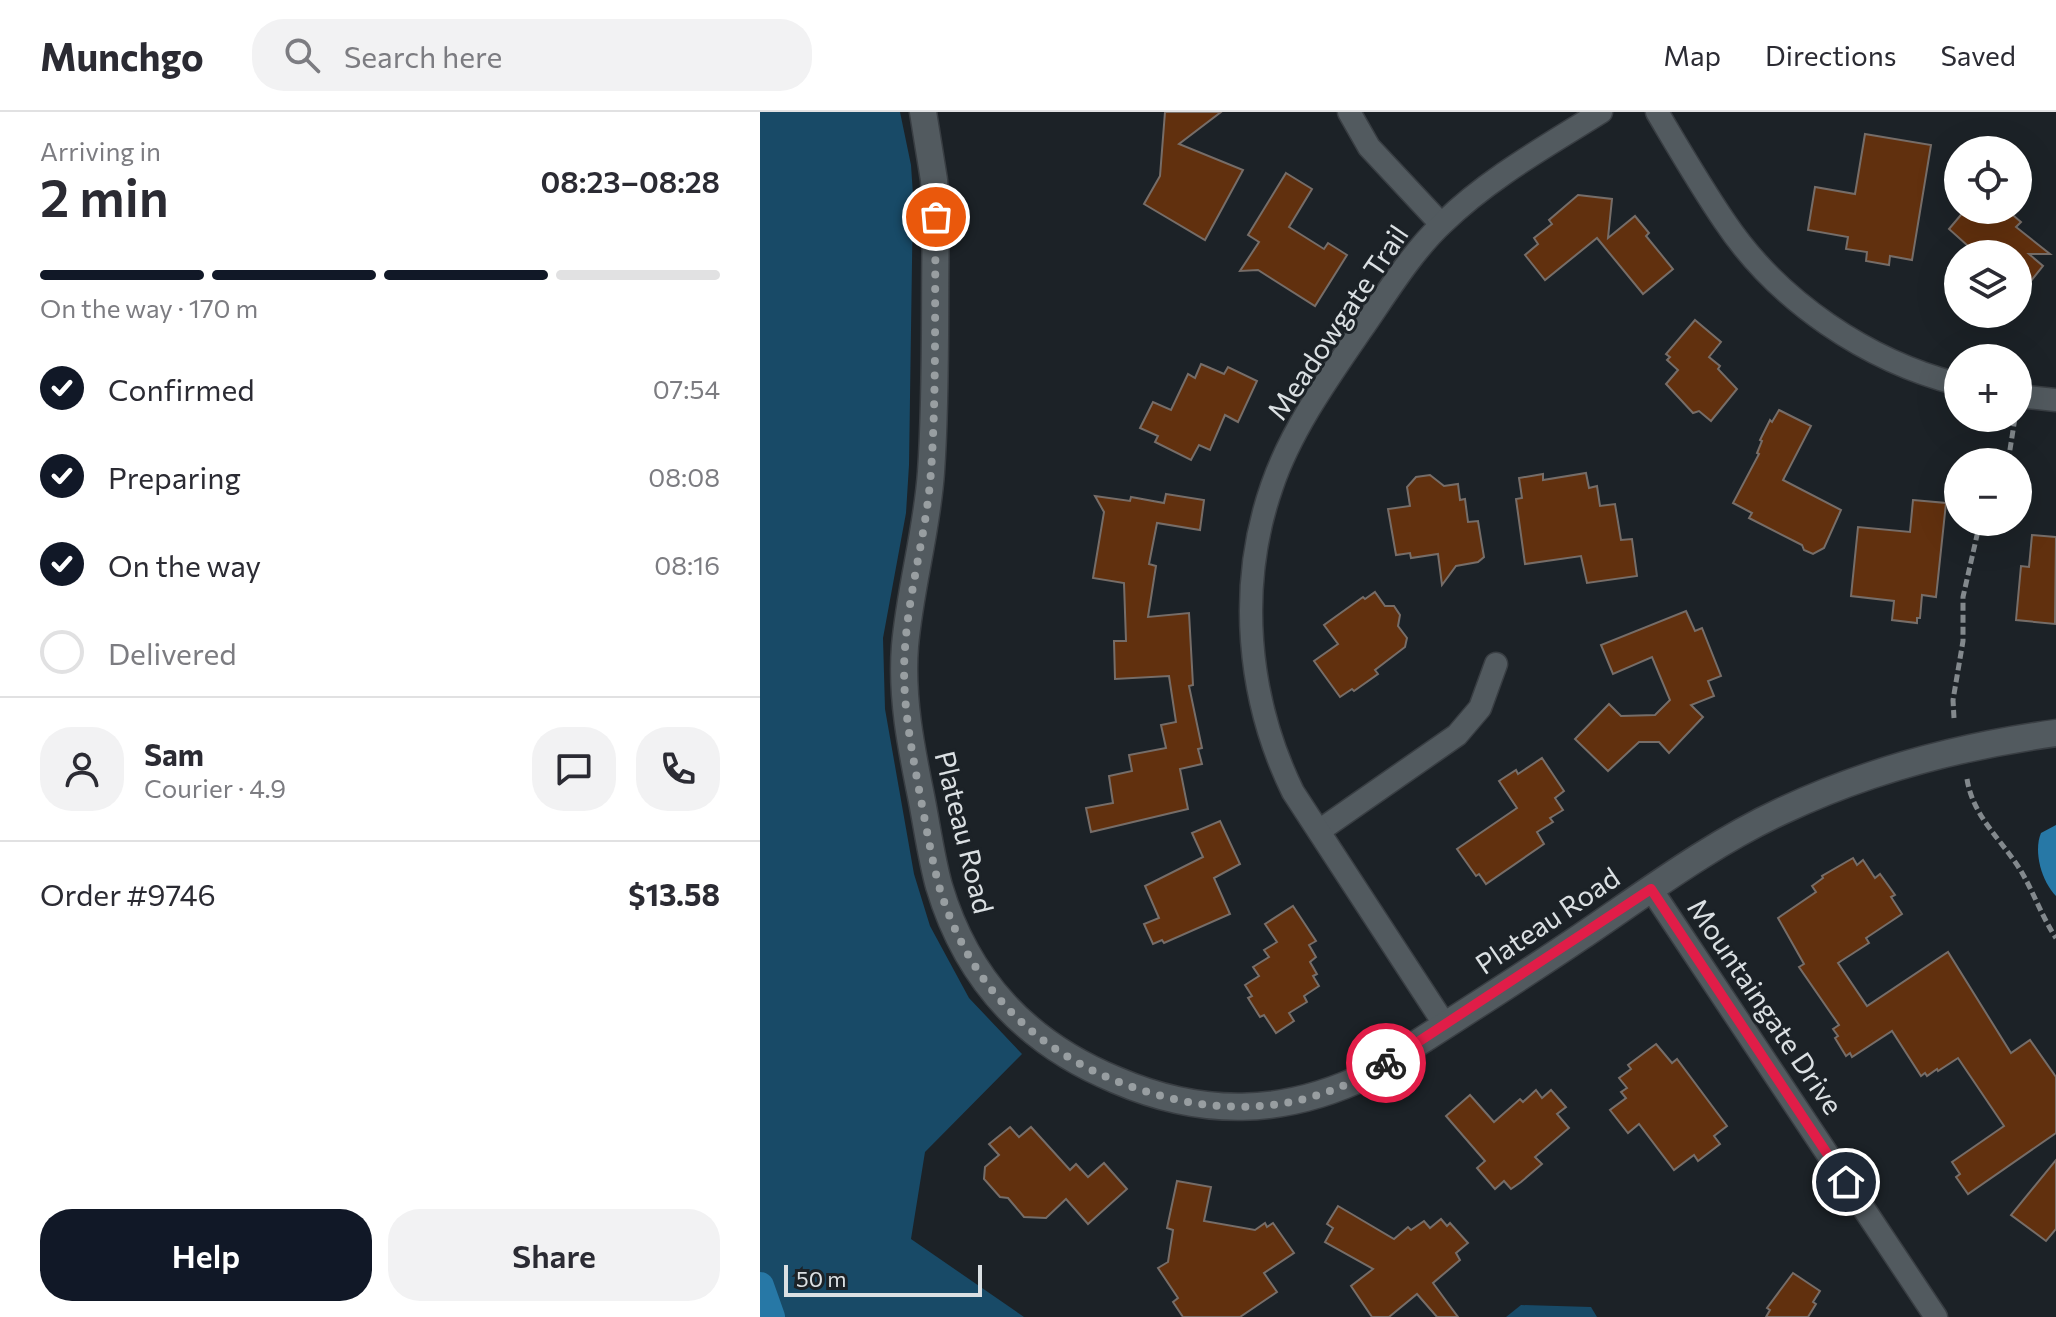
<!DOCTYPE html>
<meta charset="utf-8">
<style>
body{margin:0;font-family:Commissioner,sans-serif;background:#f2f2f3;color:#2b2b33;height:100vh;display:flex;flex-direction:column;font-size:30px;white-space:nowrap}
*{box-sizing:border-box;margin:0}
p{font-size:26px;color:#7c7c81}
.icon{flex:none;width:44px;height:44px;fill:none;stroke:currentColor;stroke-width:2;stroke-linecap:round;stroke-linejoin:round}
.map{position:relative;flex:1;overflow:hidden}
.drawer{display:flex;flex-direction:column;background:#fff;width:760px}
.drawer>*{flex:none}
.controls{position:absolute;left:1184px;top:24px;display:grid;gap:16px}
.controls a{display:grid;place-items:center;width:88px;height:88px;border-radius:50%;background:#fff;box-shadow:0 8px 32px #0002;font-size:40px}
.scale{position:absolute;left:24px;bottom:20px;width:198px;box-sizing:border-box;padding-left:8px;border:4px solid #dbe0e3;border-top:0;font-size:22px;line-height:28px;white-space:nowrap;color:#dbe0e3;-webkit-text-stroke:6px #1c2227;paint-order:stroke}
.pin{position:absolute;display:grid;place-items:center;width:68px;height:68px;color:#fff;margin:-34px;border:4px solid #fff;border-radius:50%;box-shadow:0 2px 8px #0007}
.courier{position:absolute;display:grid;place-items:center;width:80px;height:80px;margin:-40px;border:6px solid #e11d48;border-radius:50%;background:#fff;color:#222;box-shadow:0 2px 10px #0007}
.summary em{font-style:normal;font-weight:600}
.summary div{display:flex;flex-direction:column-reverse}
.summary{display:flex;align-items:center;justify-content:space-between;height:136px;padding:0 40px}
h1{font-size:52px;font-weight:600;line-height:60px}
.bar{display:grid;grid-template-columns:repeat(4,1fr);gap:12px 8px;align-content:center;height:96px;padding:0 40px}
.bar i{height:10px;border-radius:6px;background:#e1e1e2}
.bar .selected{background:#111827}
.bar p{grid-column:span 4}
.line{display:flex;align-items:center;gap:20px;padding:0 40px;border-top:2px solid #e1e1e2}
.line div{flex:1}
.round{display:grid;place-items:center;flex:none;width:84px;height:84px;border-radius:32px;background:#f2f2f3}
ol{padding:0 40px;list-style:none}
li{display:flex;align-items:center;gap:24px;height:88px}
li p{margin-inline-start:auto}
li .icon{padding:8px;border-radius:50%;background:#111827;color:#fff;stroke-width:4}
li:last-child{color:#7c7c81}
li i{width:44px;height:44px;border:4px solid #e1e1e2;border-radius:50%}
.primary-button{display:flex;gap:16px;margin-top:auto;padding:16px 40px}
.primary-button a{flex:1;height:92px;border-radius:32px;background:#111827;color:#fff;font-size:32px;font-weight:600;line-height:92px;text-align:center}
.primary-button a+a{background:#f2f2f3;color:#2b2b33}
header{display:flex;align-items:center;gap:48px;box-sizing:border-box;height:112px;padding:0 40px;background:#fff;border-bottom:2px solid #e1e1e2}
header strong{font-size:38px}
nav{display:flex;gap:44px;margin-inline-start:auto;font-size:28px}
.search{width:560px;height:72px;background:#f2f2f3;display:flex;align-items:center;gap:20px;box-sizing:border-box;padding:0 28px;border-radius:32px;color:#7c7c81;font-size:30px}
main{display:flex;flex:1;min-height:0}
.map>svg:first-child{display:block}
</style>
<header>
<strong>Munchgo</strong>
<div class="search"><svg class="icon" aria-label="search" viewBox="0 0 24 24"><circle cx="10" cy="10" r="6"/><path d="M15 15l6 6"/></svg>Search here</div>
<nav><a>Map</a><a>Directions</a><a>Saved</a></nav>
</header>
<main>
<section class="drawer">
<div class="summary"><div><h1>2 min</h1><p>Arriving in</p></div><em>08:23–08:28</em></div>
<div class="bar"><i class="selected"></i><i class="selected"></i><i class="selected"></i><i></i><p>On the way · 170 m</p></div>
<ol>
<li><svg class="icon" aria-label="check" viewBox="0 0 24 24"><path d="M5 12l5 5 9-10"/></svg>Confirmed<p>07:54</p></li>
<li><svg class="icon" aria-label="check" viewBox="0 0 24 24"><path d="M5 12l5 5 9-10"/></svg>Preparing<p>08:08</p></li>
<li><svg class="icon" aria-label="check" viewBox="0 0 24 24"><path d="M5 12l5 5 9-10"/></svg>On the way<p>08:16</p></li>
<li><i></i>Delivered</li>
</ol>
<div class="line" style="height:144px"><a class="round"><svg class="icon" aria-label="person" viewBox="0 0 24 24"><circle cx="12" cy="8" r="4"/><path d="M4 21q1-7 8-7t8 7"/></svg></a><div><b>Sam</b><p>Courier · 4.9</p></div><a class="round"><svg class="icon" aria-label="chat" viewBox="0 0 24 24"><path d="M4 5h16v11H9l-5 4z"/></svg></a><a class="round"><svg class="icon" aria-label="phone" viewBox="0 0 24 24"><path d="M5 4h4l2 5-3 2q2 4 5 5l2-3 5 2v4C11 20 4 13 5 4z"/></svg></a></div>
<div class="line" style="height:104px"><div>Order #9746</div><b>$13.58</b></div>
<div class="primary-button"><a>Help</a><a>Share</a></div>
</section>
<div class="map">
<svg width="1296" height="1205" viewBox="0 0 1296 1205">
<rect width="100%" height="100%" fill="#1c2227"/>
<g fill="#184a67">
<polygon points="0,0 140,0 151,53 153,83 149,353 146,401 123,526 125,597 154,762 170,814 209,886 262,942 165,1040 151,1127 264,1205 0,1205"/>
<polygon points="761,1193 831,1195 837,1205 746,1205"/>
</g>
<path fill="#2778a6" d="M 1296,713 L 1296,784 C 1282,770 1273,740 1281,721 Z"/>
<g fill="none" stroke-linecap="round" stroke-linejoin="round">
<polyline stroke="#2778a6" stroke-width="28" points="0,1174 11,1205"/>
</g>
<g fill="#61300e" stroke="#766d68" stroke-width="2">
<polygon points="405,0 461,0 419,32 483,58 445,128 384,92 400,64"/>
<polygon points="1105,22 1171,33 1152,148 1130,144 1129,153 1106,149 1107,140 1086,137 1088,125 1048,118 1055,75 1095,82"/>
<polygon points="526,61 552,77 529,115 564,137 568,131 587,143 555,194 498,158 480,159 499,130 488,123"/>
<polygon points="818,83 852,87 848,126 875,104 889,121 886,124 913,157 883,182 837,126 785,168 765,143 778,132 774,126 792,112 789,108"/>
<polygon points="1205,98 1247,98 1261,110 1256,115 1290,142 1269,142 1283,154 1258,185 1258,142 1217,142 1189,117"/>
<polygon points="935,208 961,230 949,245 960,254 958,257 977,277 951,309 939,299 933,301 906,272 918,258 907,248 910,245 906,242"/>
<polygon points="441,252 464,262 468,255 497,269 478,310 465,303 450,338 439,333 431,348 395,330 398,324 380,316 393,290 411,298 428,262 435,266"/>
<polygon points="1019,298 1051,314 1023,368 1081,398 1064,436 1053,442 1044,438 1042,433 989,406 992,401 973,391 999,342 997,341 1002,329 1000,328 1010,308 1012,310"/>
<polygon points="826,361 829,376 837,374 840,394 855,392 861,428 872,427 877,464 827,471 821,444 765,452 756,387 762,386 759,366 783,362 783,368"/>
<polygon points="670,363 684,374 698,372 700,388 705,387 708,410 718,409 724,445 718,450 696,454 682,473 678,442 651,446 650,441 636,443 628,397 650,394 647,375 656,365"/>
<polygon points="406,382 444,388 440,418 397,411 389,452 396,454 388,505 429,501 433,573 429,574 442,636 438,637 442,652 420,657 428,697 331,720 326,696 353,691 349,664 372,659 369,643 406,636 401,613 416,610 409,564 355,567 354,529 366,529 364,471 333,466 344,400 335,384 370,389 371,385 404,391"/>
<polygon points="1153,388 1186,391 1176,485 1162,483 1160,506 1157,506 1157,511 1132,508 1134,489 1091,484 1098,415 1150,420"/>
<polygon points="1272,423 1296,425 1295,512 1256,508 1261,454 1269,455"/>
<polygon points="615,480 625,494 634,494 640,503 638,514 647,526 645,535 615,558 618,562 594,579 592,577 580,585 554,549 578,532 564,513 603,485 605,487"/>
<polygon points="926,499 935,519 942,516 961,564 948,569 954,584 931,593 943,605 909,641 899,630 879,630 848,659 815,627 849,592 861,604 895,603 910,588 892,545 853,562 841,533"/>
<polygon points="782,646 804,679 795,686 803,698 790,706 793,710 777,720 784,732 726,772 719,762 716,764 697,737 757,696 739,669 756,658 758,662"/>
<polygon points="460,709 480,752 454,766 470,802 404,831 402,828 393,832 384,812 399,806 385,774 443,745 432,721"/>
<polygon points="1093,746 1097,753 1103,748 1115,766 1120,762 1135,783 1131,785 1142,802 1106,826 1109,831 1078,851 1107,894 1188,840 1251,941 1270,928 1296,965 1296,1021 1208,1082 1196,1065 1200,1062 1192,1050 1244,1014 1198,946 1178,959 1177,957 1167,964 1165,961 1161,964 1132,919 1092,945 1090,941 1086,944 1075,926 1078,924 1073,917 1079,913 1039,855 1044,852 1018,806 1056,780 1052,774 1063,766 1062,764"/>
<polygon points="533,794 556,829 549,833 556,845 550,850 557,862 553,864 559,874 544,884 547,890 529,901 534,909 516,921 504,903 500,905 488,886 492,884 485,873 499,864 493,855 509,845 504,838 517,830 505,812"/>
<polygon points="896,932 912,951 917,947 967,1014 954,1024 960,1032 938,1049 934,1043 914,1058 879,1012 868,1021 850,998 866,986 861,980 867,976 859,966 871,957 868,953"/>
<polygon points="776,978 782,986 791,978 806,995 797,1002 809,1016 775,1045 782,1052 761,1070 751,1077 744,1069 735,1077 717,1056 725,1049 686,1004 710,983 734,1010 760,987 763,990"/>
<polygon points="250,1015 259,1025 271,1015 310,1058 316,1052 328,1065 344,1051 367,1077 328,1112 306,1087 286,1106 264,1105 248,1086 240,1085 224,1067 225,1055 239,1043 229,1032"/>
<polygon points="1296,1048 1296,1117 1286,1129 1251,1103"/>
<polygon points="417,1069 451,1075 444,1109 495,1118 505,1111 507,1115 513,1111 534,1141 504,1161 517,1180 480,1205 423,1205 413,1190 418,1186 398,1156 408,1150 413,1118 407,1116"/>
<polygon points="578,1094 634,1127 648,1115 651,1118 664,1109 670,1116 681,1107 687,1114 690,1111 708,1131 696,1141 700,1148 673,1171 698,1205 677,1205 657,1182 629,1205 612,1205 591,1174 613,1157 565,1130 573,1116 567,1112"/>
<polygon points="1033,1161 1060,1179 1053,1190 1056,1192 1048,1205 1006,1205 1010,1198 1007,1196"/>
</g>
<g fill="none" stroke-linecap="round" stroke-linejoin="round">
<g stroke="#393e43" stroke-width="25">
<g id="minor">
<polyline points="589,0 609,35 681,112"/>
<path d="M 897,0 C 919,37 941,75 965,110 C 1018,189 1107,249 1198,272"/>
<polyline points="1258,284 1296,288"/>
<polyline points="559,719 697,623 720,596 736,552"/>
<polyline points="891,777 1176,1205"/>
<path d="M 685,913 L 533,680 C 487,586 477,474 512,374 C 531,318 569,265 602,217 C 627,181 651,141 683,111 C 729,66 787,34 841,0"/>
</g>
</g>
<g stroke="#393e43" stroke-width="29">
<path id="tertiary" d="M 163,0 L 174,68 L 176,105 C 174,190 177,276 171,360 C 167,419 150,476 145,534 C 141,585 151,635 161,684 C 167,714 171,745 179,774 C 207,868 266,931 356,968 C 442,1005 523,1004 608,963 C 679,917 751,872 822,824 C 887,780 951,732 1022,699 C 1109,658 1201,634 1296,621"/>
</g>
<g stroke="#83898d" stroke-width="5" stroke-dasharray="8 4" stroke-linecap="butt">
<polyline points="1248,350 1255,306"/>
<polyline points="1194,606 1193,588 1203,529 1203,485 1220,410"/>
<path d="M 1207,667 C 1213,705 1242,728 1261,759 C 1274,781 1282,805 1296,826"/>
</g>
<use href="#minor" stroke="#525a5f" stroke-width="22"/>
<use href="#tertiary" stroke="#525a5f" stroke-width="26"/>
</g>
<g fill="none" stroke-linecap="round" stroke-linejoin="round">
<path stroke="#989ea1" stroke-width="8" stroke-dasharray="0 14.4" d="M 176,105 C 174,189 177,275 171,359 C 167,419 149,476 145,536 C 141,586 151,634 160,683 C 166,713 171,744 179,774 C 209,875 278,944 378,977 C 465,1006 548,1001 626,951"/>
<polyline stroke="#e11d48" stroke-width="10" points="626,951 891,777 1086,1070"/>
</g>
<g text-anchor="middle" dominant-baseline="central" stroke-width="6" stroke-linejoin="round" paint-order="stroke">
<g font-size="28" fill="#dbe0e3" stroke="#1c2227">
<text transform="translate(577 210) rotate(-56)">Meadowgate Trail</text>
<text transform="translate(205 720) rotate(76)">Plateau Road</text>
<text transform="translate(787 808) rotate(-34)">Plateau Road</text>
<text transform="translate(1006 894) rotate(56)">Mountaingate Drive</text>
</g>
</g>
</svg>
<div class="controls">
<a><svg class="icon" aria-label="locate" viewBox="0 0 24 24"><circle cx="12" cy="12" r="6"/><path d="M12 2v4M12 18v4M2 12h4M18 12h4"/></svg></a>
<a><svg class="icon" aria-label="layers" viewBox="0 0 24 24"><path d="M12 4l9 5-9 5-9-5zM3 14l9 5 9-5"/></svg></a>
<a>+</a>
<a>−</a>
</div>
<div class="scale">50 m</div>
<div class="pin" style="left:176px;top:105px;background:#ea580c"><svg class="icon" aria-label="bag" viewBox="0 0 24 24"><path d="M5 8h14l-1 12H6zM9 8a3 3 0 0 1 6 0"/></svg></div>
<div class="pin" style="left:1086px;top:1070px;background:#1f2937"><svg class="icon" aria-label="home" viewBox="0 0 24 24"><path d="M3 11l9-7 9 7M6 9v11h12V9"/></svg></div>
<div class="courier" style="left:626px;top:951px"><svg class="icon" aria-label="bike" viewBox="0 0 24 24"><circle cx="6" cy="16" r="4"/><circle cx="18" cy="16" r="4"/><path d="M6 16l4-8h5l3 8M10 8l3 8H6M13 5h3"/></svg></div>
</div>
</main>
